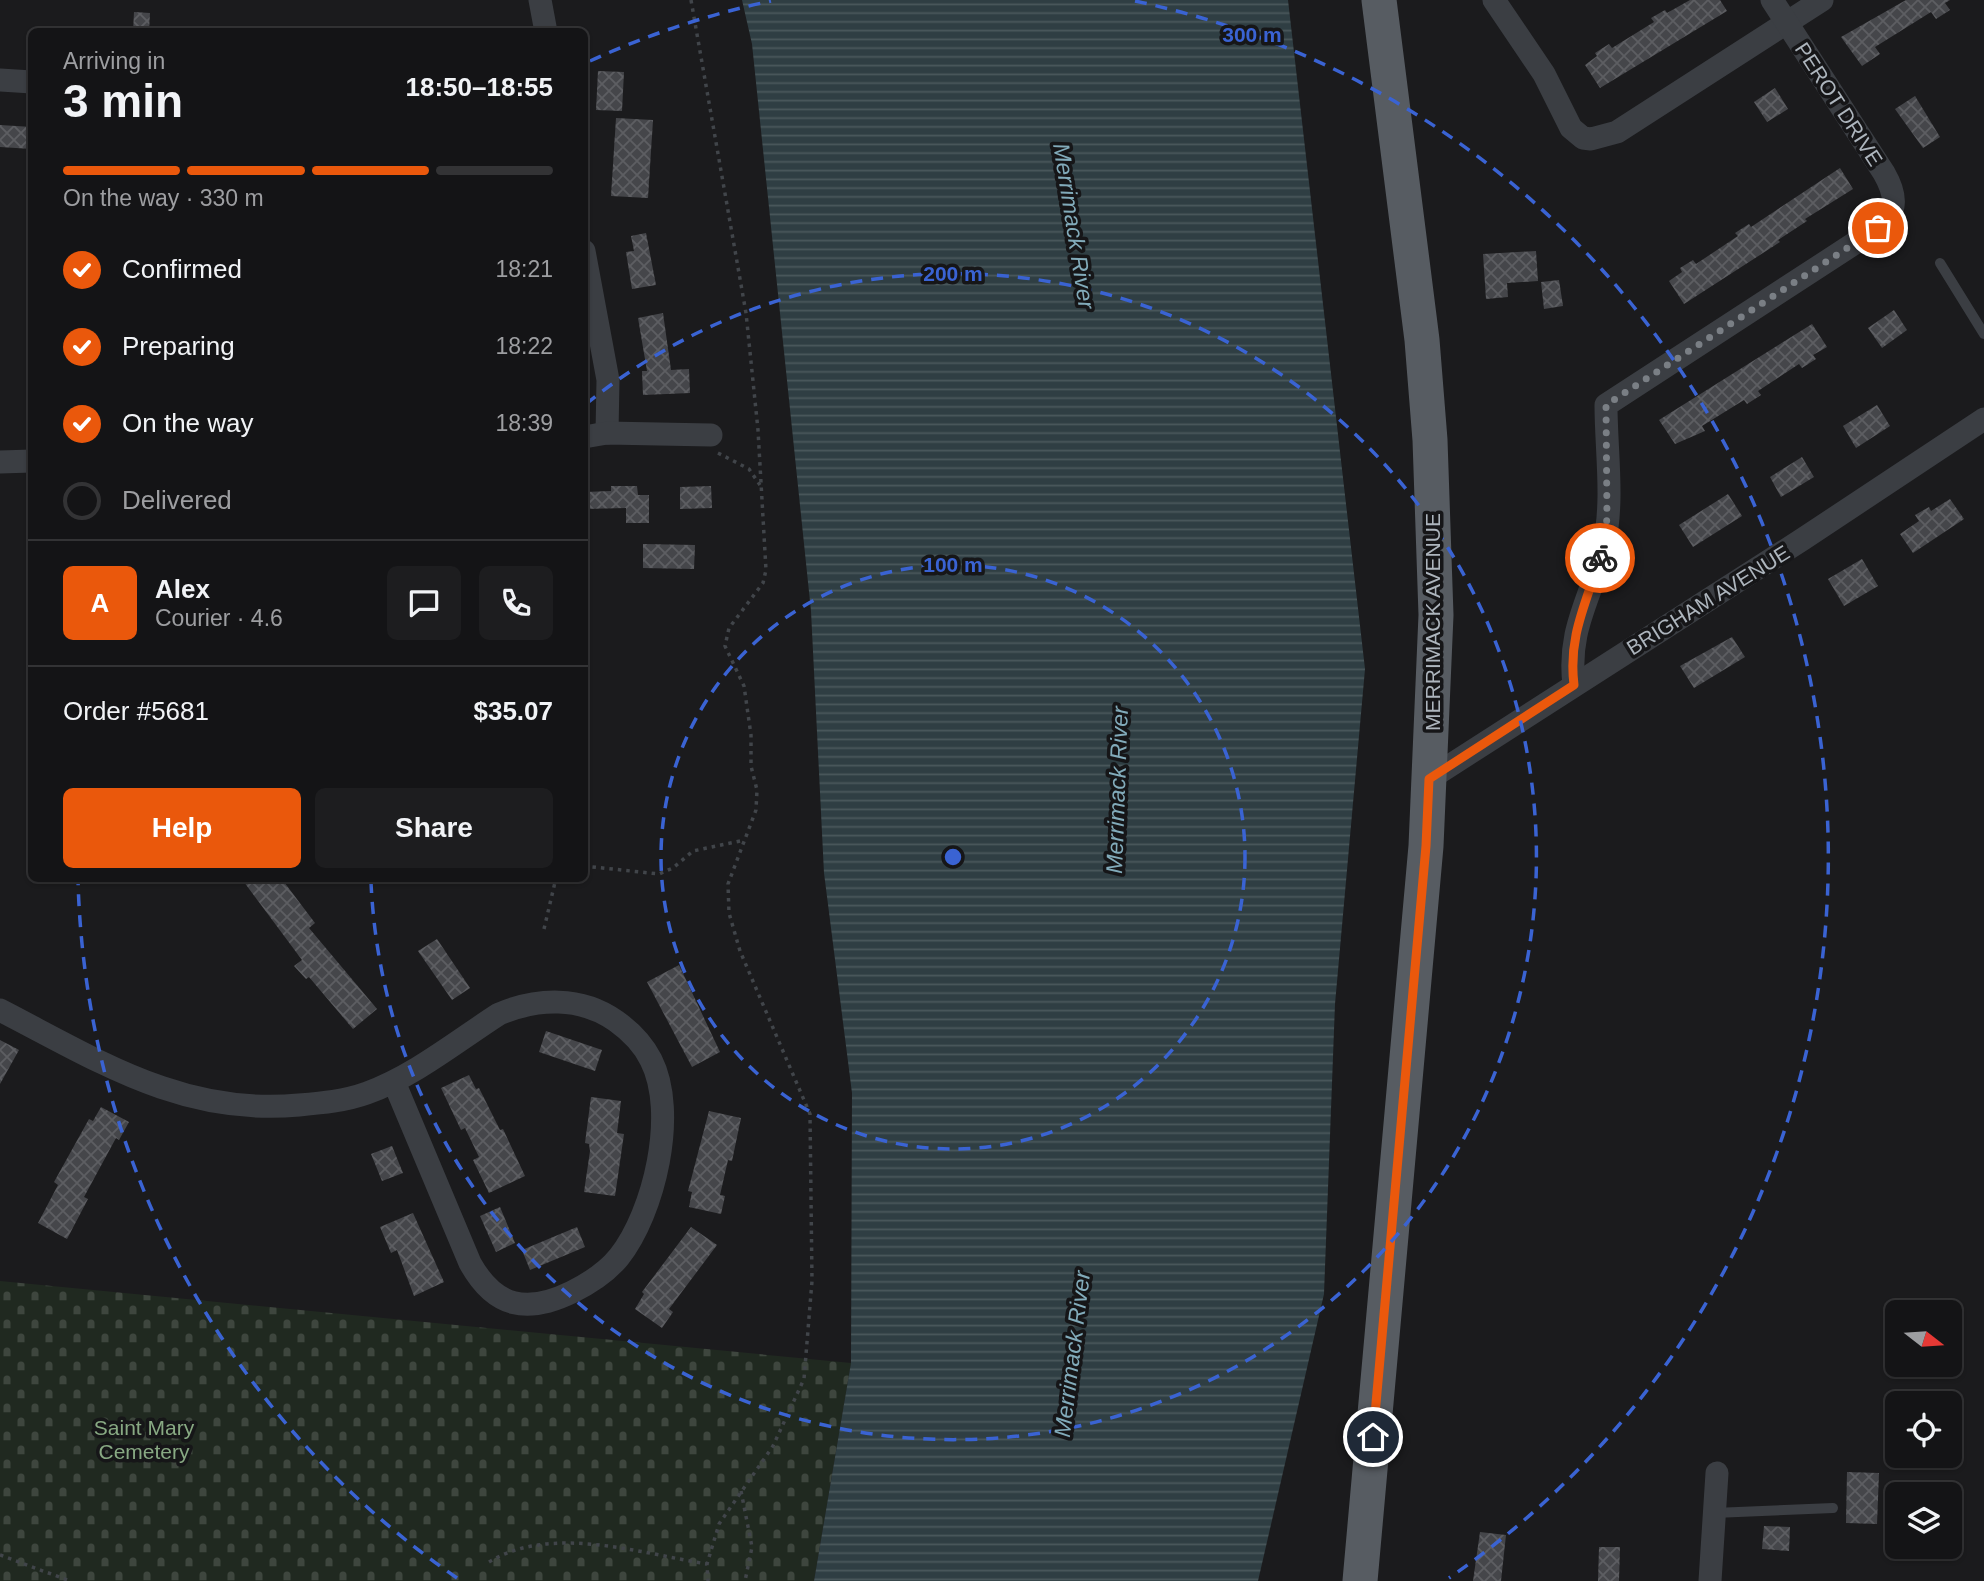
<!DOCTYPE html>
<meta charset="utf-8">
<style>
body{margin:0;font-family:Arial,sans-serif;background:#1d1d1f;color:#f1f3f6;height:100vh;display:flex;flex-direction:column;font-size:26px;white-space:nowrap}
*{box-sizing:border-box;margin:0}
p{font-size:23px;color:#9d9ea1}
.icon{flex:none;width:38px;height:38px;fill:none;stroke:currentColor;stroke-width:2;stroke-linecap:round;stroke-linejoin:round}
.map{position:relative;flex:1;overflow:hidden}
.drawer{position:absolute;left:28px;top:28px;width:560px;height:854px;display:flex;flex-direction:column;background:#141416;border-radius:10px;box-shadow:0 2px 5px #0004,0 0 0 2px #333335}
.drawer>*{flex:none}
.needle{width:46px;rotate:107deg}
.buttons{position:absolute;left:1885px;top:1300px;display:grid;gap:14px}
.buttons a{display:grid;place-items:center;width:77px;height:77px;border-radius:10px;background:#141416;box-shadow:0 2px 5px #0004,0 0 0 2px #333335;font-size:35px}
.pin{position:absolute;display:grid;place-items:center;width:60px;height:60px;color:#fff;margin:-30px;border:4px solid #fff;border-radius:50%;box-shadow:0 2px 7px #0007}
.courier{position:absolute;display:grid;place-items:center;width:70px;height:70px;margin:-35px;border:5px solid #ea580c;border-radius:50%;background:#fff;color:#222;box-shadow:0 2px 9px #0007}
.head em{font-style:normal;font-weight:700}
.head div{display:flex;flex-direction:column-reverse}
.head{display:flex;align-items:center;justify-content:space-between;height:119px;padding:0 35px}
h1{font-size:46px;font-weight:700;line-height:52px}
.bar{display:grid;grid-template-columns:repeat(4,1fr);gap:10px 7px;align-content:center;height:84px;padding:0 35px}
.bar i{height:9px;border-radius:5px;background:#333335}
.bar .selected{background:#ea580c}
.bar p{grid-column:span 4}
.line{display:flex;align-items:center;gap:18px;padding:0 35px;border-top:2px solid #333335}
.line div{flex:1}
.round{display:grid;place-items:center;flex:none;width:74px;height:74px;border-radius:10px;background:#1d1d1f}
ol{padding:0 35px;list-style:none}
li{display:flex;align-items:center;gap:21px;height:77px}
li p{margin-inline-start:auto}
li .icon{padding:7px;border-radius:50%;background:#ea580c;color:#fff;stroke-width:4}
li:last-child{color:#9d9ea1}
li i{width:38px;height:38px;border:4px solid #333335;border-radius:50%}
.cta{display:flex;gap:14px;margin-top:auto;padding:14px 35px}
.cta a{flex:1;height:80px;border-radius:10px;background:#ea580c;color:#fff;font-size:28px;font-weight:700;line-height:80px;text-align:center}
.cta a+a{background:#1d1d1f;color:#f1f3f6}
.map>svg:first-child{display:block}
</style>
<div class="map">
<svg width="1984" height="1581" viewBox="0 0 1984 1581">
<defs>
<pattern id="cemetery-stones" width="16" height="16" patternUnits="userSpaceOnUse" patternTransform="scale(1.75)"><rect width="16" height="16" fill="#202920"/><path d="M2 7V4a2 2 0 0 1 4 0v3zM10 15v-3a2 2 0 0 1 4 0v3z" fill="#3e463e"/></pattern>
<pattern id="water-rules" width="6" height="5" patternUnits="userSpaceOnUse" patternTransform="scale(1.75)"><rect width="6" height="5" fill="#2f3e43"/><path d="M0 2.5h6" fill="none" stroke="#4a585c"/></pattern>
<pattern id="building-cross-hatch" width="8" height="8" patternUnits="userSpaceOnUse" patternTransform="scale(1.75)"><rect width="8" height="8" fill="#45464a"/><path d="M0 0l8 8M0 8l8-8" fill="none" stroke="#5d5e62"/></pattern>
</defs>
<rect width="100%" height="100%" fill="#1b1b1d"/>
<polygon fill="url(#cemetery-stones)" points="0,1281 851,1363 814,1581 0,1581"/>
<polygon fill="url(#water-rules)" points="742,0 1288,0 1365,669 1335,1004 1324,1294 1258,1581 814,1581 851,1363 852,1093 824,873 811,611 752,44"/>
<g fill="url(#building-cross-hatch)">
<polygon points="1690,0 1720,0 1727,11 1600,88 1585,65 1597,56 1595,53 1609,44 1612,48 1654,22 1651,18 1665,10 1667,13"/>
<polygon points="1906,0 1950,0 1945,3 1950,10 1936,19 1931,12 1875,47 1880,54 1862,66 1841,37"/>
<polygon points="134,12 150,13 149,32 133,32"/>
<polygon points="598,71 624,72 622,111 596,110"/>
<polygon points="1775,88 1788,109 1767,122 1754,102"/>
<polygon points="1915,96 1940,137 1923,148 1895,109"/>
<polygon points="616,118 653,120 648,198 611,196"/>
<polygon points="0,125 32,127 32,149 0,147"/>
<polygon points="1840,168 1853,189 1805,219 1807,221 1778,240 1780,242 1684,304 1669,281 1682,272 1680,268 1693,260 1696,264 1738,236 1735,233 1749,224 1751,227"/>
<polygon points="646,233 656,285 632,289 626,252 634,251 631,236"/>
<polygon points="1536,251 1538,281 1507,283 1508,297 1486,299 1483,254"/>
<polygon points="1559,280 1563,306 1544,309 1541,282"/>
<polygon points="1894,310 1907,330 1882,348 1868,328"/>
<polygon points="663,313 671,370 689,369 690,393 643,395 642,371 647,371 638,318"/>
<polygon points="1812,324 1827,347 1813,355 1816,359 1802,368 1799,364 1758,391 1761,395 1747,404 1744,400 1702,426 1705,431 1675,444 1659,420"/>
<polygon points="1877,405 1890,426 1856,448 1843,426"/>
<polygon points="1802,457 1814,477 1781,497 1770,477"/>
<polygon points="611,486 637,486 638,495 649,495 649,523 626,523 626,508 584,509 584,492 611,491"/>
<polygon points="711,486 712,508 680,509 680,487"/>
<polygon points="1728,494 1742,516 1693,547 1679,525"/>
<polygon points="1950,499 1964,519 1913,553 1900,534 1919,521 1915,515 1929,507 1931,511"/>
<polygon points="643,544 695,545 694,569 643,568"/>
<polygon points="1862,559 1878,586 1844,606 1828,579"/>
<polygon points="1732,637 1745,657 1694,688 1680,666"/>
<polygon points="241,878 281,878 315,923 309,928 377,1009 353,1029 309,977 306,979 294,966 302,960"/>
<polygon points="437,939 470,988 452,1000 418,951"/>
<polygon points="679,965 720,1052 692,1067 647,982"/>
<polygon points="546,1031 602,1050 595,1071 539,1052"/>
<polygon points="0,1040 19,1050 0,1084"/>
<polygon points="469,1075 476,1089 479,1088 500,1130 503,1129 525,1176 489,1193 473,1160 479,1157 465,1128 461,1130 441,1088"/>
<polygon points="591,1097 621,1101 617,1133 624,1134 615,1196 584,1192 590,1151 589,1144 585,1143"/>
<polygon points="101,1107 129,1122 119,1140 116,1138 84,1197 88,1199 67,1239 38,1223 58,1185 54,1182 89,1119 93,1121"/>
<polygon points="709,1111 741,1118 732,1161 728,1160 720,1195 725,1196 721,1214 689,1207 692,1192 688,1191"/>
<polygon points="392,1146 403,1173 382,1181 371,1154"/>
<polygon points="500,1207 515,1243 496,1252 480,1216"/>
<polygon points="413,1213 444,1282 414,1296 397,1250 391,1253 380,1227"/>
<polygon points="577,1227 585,1247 530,1270 522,1250"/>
<polygon points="691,1227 717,1245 669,1309 673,1312 662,1328 635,1309 644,1294 642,1292"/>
<polygon points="1847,1472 1879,1473 1877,1524 1846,1523"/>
<polygon points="1764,1526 1790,1527 1789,1551 1762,1549"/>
<polygon points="1480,1532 1506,1535 1501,1581 1473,1581"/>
<polygon points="1599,1547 1620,1547 1619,1581 1598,1581"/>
</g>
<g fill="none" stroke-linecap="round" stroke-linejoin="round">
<g stroke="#41454a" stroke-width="3.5" stroke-dasharray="3.5 5" stroke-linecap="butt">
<polyline points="691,0 746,313 758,430 766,570 763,583 729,628 725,646 744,686 751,735 751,766 757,790 756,810 728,884 729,913 740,951 810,1114 812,1281 804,1379 773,1446 719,1524 707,1564 708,1581"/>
<polyline points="718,453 749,469 760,485"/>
<polyline points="584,866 659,874 673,868 693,851 745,840"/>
<polyline points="544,929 556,878"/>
<polyline points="741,1491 752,1547 745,1581"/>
<polyline points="0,1555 70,1581"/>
<path d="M 489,1562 C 551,1524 639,1553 707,1564"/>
</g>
<g stroke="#3b3e43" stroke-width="10">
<polyline points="1940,263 1984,334"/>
<polyline points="1714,1513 1833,1508"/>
</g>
<g stroke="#3b3e43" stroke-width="23">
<polyline points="540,0 546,32"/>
<polyline points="1494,0 1544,74 1571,128 1583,138 1591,139 1617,132 1822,0"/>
<polyline points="0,80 32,82"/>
<polyline points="584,251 608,380 607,433"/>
<polyline points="584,437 607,433 711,435"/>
<polyline points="0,462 32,461"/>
<path d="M 1574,685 C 1567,627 1592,598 1604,545 C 1614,500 1606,450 1606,405 L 1878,228 C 1899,212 1896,194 1884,173 L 1772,0"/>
<polyline points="1429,779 1803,539 1984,419"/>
<path d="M 0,1010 C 99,1061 183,1116 299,1105 C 322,1103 345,1101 367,1093 C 414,1076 457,1041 499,1014 C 537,998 581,996 616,1021 C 630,1031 643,1044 651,1060 C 678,1113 654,1213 619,1257 C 607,1272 588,1284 572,1292 C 527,1314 495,1308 470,1263 L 394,1082"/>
<polyline points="1710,1581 1717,1473"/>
</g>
<polyline stroke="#575c62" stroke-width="35" points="1360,1581 1426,846 1436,615 1430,440 1422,340 1379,0"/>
</g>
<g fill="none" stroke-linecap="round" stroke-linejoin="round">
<polyline stroke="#7a7f85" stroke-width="7" stroke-dasharray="0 12.6" points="1600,558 1607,519 1606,405 1878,228"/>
<path stroke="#ea580c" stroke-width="9" d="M 1373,1437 L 1426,846 L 1429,779 L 1574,685 C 1568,636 1586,604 1600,558"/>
</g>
<g fill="none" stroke="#3a63d3" stroke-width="3.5" stroke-dasharray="12 9">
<circle cx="953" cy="857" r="292"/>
<path d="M586 404A583 583 0 1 1 371 882"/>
<path d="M457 1578A875 875 0 0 1 78 880M590 61A875 875 0 0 1 771 1M1135 1A875 875 0 0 1 1449 1578"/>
</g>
<g text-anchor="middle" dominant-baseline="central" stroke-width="7" stroke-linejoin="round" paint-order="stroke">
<g font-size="21" fill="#adb5bd" stroke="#161618">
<text transform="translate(1839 104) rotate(57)">PEROT DRIVE</text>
<text transform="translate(1708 600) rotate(-32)">BRIGHAM AVENUE</text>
<text transform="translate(1432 622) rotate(-90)">MERRIMACK AVENUE</text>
</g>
<g font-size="21" fill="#88a983" stroke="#161618">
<text x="144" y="1427">Saint Mary<tspan x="144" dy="24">Cemetery</tspan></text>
</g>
<g font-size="23" font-style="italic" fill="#82abba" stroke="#161618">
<text transform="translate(1074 226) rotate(81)">Merrimack River</text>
<text transform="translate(1117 790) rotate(-88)">Merrimack River</text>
<text transform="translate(1072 1354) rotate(-83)">Merrimack River</text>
</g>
</g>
<circle cx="953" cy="857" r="10" fill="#3a63d3" stroke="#161618" stroke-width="3.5"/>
<g font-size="21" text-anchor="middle" font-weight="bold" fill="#3a63d3" stroke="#161618" stroke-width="7" stroke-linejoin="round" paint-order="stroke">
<text x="1252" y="42">300 m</text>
<text x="953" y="281">200 m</text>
<text x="953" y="572">100 m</text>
</g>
</svg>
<div class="buttons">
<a><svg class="needle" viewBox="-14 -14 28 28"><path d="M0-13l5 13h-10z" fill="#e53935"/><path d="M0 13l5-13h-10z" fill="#9d9ea1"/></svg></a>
<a><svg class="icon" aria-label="locate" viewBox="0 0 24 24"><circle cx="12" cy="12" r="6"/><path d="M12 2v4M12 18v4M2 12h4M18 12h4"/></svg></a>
<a><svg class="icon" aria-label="layers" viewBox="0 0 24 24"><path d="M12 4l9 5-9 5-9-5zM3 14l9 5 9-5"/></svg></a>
</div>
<div class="pin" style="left:1878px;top:228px;background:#ea580c"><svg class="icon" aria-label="bag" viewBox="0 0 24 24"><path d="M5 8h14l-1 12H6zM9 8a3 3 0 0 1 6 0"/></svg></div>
<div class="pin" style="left:1373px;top:1437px;background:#1f2937"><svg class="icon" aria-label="home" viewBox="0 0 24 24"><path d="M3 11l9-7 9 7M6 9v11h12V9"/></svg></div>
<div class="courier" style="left:1600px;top:558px"><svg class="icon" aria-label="bike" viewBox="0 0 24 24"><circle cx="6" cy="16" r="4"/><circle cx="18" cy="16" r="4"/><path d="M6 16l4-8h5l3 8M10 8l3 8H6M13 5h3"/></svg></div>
<section class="drawer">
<div class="head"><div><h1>3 min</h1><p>Arriving in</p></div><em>18:50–18:55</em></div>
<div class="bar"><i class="selected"></i><i class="selected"></i><i class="selected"></i><i></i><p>On the way · 330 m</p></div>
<ol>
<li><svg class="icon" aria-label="check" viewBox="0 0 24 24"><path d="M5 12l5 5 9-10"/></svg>Confirmed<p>18:21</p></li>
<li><svg class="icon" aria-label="check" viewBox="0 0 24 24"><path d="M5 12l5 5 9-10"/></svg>Preparing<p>18:22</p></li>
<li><svg class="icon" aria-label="check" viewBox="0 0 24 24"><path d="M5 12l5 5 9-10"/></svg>On the way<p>18:39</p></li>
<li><i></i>Delivered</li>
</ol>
<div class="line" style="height:126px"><b class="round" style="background:#ea580c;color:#fff">A</b><div><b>Alex</b><p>Courier · 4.6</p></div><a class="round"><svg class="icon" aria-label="chat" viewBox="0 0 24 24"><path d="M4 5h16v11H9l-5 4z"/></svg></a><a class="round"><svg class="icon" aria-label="phone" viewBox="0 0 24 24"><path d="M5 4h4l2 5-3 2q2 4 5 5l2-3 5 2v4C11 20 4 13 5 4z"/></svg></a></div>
<div class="line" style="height:91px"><div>Order #5681</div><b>$35.07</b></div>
<div class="cta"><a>Help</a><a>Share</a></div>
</section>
</div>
